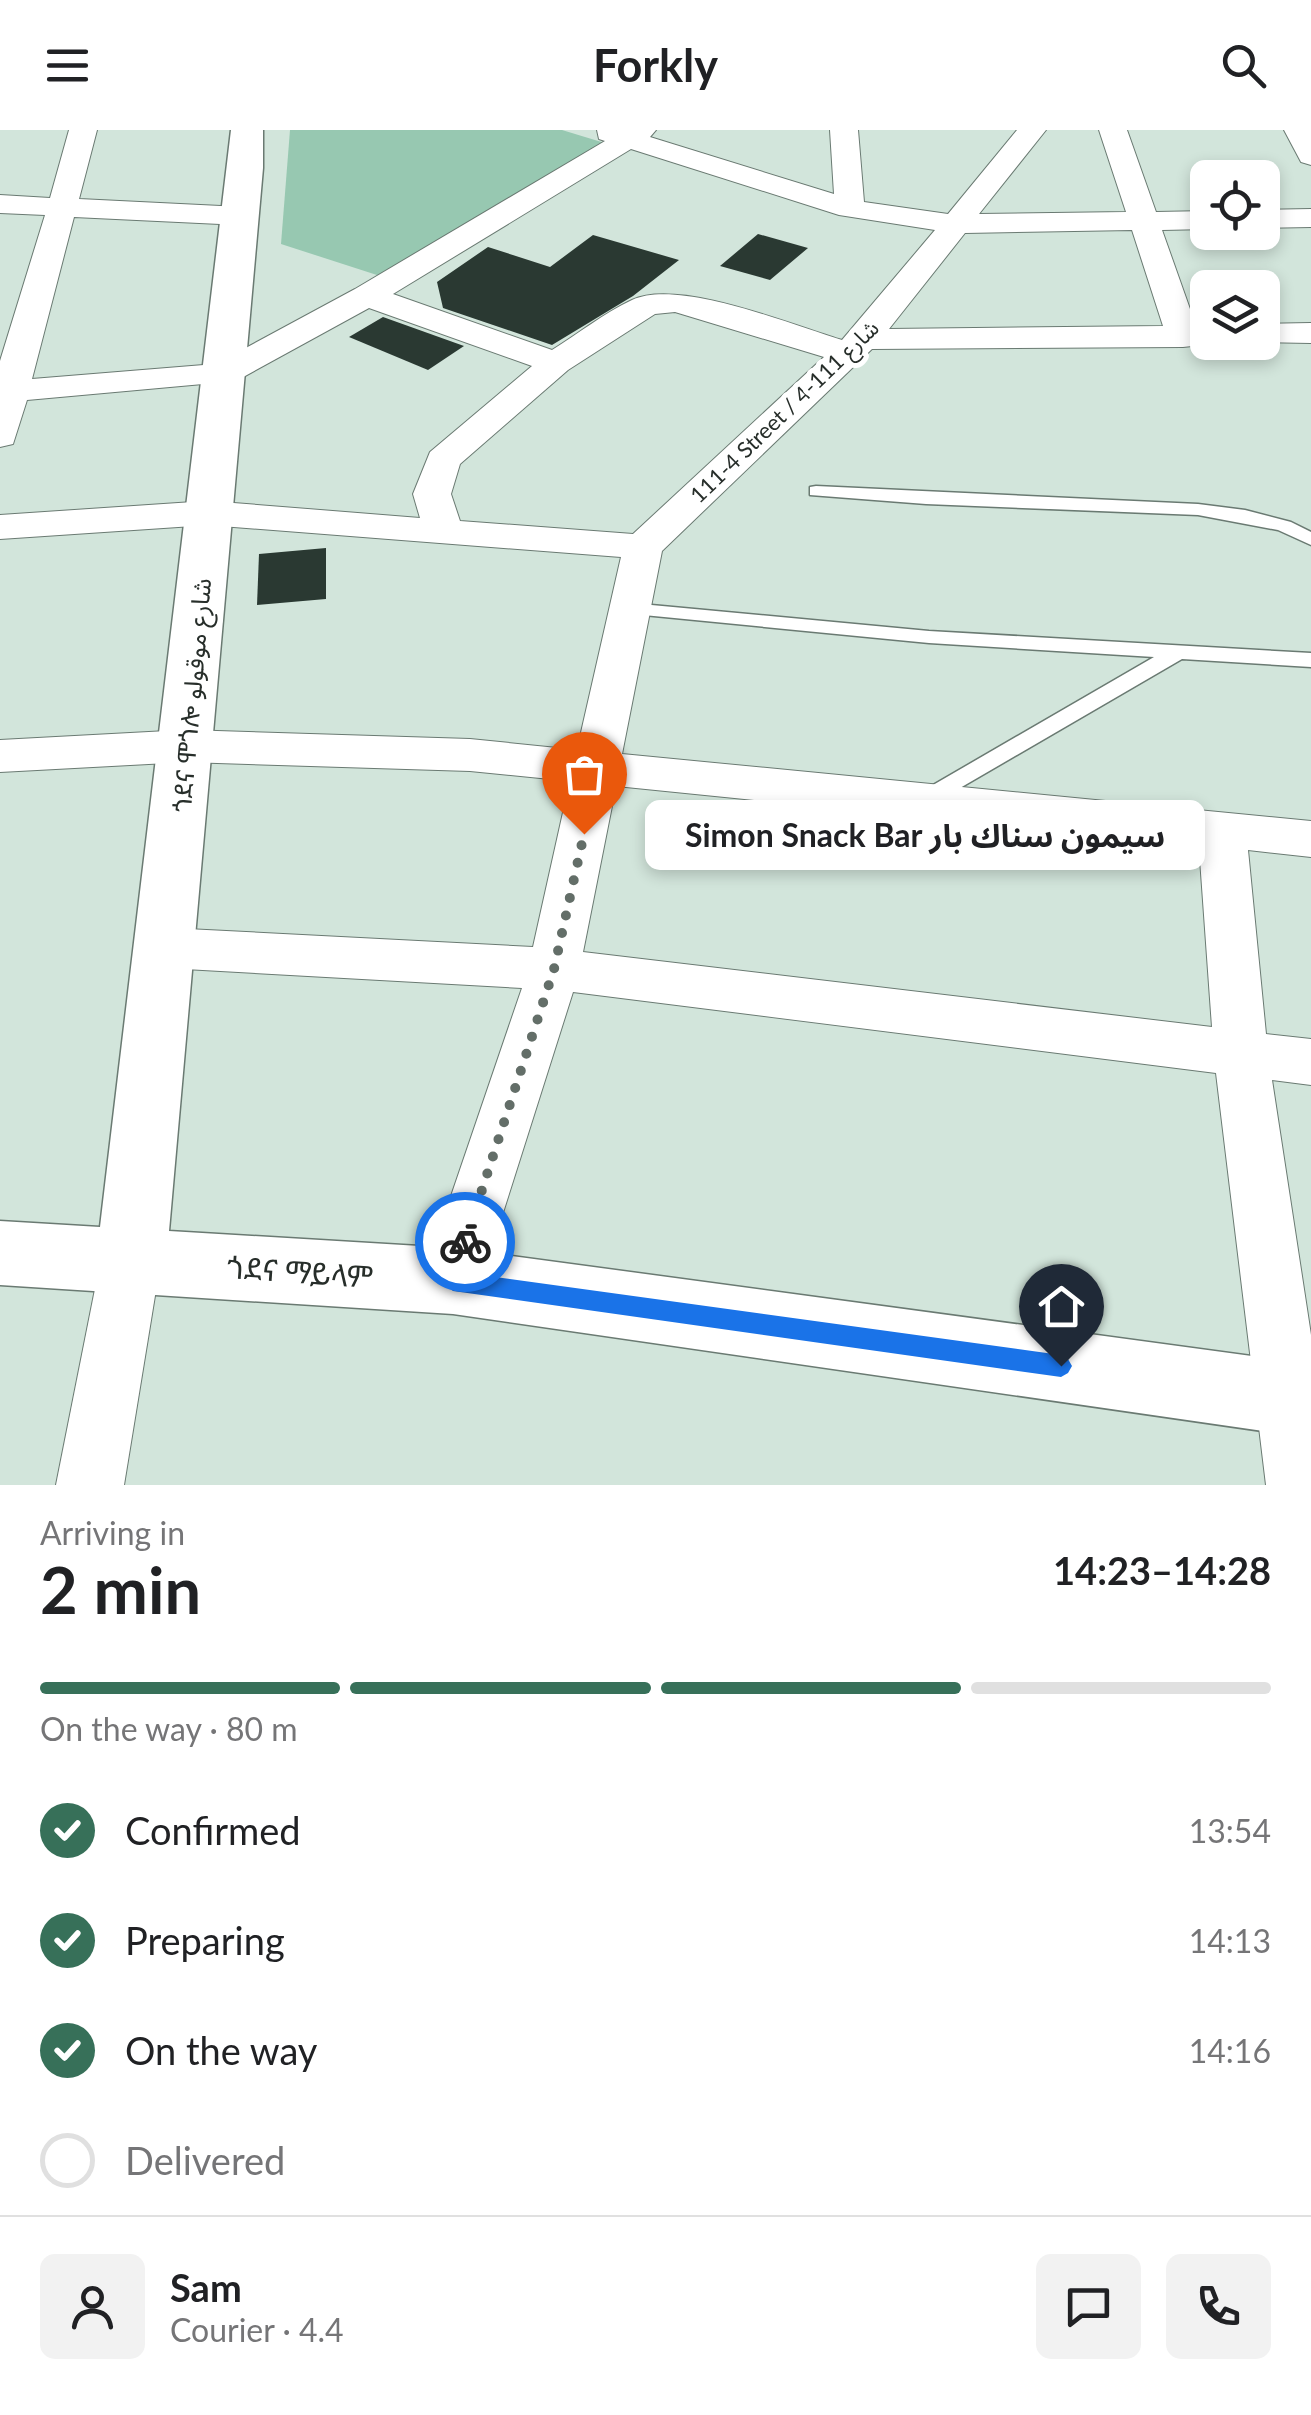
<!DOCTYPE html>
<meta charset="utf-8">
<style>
body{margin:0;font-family:Lato,"Noto Sans Arabic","Noto Sans Ethiopic",sans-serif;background:#f2f2f2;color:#202124;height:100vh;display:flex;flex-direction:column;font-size:38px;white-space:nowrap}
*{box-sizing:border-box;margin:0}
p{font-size:32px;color:#757577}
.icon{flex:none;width:55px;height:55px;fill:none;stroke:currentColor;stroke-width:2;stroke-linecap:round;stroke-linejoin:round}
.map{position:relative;height:1355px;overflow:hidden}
.sheet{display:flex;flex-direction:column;background:#fff;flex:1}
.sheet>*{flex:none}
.buttons{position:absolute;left:1190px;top:30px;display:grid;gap:20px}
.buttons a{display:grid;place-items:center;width:90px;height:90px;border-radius:15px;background:#fff;box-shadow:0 5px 15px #0003;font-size:50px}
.pin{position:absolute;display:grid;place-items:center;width:85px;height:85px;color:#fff;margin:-102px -42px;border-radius:50% 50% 50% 0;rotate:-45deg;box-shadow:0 0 10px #0007}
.pin .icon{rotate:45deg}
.courier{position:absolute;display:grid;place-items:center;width:100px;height:100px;margin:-50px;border:8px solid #1a73e8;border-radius:50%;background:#fff;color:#222;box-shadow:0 2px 12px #0007}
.bubble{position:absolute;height:70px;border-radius:15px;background:#fff;box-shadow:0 5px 15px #0003;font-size:32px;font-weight:700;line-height:70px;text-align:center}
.head em{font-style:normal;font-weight:700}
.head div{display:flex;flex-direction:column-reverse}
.head{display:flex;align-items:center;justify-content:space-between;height:170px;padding:0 40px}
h1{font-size:65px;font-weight:700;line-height:75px}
.bar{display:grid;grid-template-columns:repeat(4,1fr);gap:15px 10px;align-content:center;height:120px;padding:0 40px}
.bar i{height:12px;border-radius:8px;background:#e0e0e0}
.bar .selected{background:#377059}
.bar p{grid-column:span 4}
.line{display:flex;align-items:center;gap:25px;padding:0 40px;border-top:2px solid #e0e0e0}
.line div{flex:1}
.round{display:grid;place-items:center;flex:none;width:105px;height:105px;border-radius:15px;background:#f2f2f2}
ol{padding:0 40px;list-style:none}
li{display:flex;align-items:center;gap:30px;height:110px}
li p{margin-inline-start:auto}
li .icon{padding:10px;border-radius:50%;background:#377059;color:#fff;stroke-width:4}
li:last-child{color:#757577}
li i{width:55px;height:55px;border:5px solid #e0e0e0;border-radius:50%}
header{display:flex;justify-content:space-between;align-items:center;height:130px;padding:0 40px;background:#fff;font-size:45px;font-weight:700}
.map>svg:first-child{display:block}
</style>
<header><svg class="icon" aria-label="menu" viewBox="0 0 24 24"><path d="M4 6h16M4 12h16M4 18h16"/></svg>Forkly<svg class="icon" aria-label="search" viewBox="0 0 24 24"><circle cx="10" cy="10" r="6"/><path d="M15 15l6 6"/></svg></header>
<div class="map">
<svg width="1311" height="1355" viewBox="0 0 1311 1355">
<rect width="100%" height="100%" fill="#d2e5db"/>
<polygon fill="#97c8b1" points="290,0 562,0 608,14 380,146 281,114"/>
<g fill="#2a3932">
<polygon points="758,104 808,118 770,150 720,136"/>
<polygon points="593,105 679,130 633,166 552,215 443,178 437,152 488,117 550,137"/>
<polygon points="383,187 464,216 428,240 349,207"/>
<polygon points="326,418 326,469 257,475 259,424"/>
</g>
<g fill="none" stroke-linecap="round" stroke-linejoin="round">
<g stroke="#6a7a72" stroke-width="3">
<g id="service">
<polygon points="816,356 1198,374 1245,380 1291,392 1311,402 1311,415 1278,400 1198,385 926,374 810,365 810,357"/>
<polygon points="630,473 929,501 1311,523 1311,537 1182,529 929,676 918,668 921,662 1154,527 929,513 623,483 620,479"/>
</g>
</g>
<g stroke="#6a7a72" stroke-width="2">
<g id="minor">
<path d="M 69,0 L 97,0 L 79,69 L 241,77 L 252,80 L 256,86 L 252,92 L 241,95 L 74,87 L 32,249 L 216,234 L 355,159 L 605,11 L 599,9 L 597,0 L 656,0 L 650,7 L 834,64 L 830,0 L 858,0 L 864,72 L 948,84 L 1017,0 L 1046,0 L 979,84 L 1126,82 L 1099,0 L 1127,0 L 1156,82 L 1208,81 L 1208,99 L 1162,100 L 1196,196 L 1208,196 L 1208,212 L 1220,213 L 1183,217 L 872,219 L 662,421 L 622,624 L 1311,691 L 1311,727 L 1248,720 L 1266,904 L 1311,909 L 1311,955 L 1272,950 L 1311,1205 L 1311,1355 L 1266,1355 L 1216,943 L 573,862 L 475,1171 L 453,1180 L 431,1171 L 422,1151 L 522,858 L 167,838 L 149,832 L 141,818 L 149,804 L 167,798 L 533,817 L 570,651 L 470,641 L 186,632 L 0,642 L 0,610 L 186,600 L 470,609 L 577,620 L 621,427 L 208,395 L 0,409 L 0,385 L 208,371 L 420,388 L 413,364 L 430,322 L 532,236 L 369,178 L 236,251 L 27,270 L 13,314 L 0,317 L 0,231 L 45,85 L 0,83 L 0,65 L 50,68 ZM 631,19 L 839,85 L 935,100 L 842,210 C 792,195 678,148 632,170 C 604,183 578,204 552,220 L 393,164 ZM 1132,100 L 1163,196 L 889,199 L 965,103 ZM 675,182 L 824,227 L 633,404 L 460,391 L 451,364 L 460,334 L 568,240 L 655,184 ZM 616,656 L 1199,715 L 1212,897 L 583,822 Z"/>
<polygon points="1284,0 1311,0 1311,35 1301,32"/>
<polygon points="1311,79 1311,97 1262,98 1262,80"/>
<polygon points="1311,193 1311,213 1256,212 1262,212 1262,194"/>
<polygon points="131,1101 152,1109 161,1129 124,1355 56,1355 101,1129 110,1109"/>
</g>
</g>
<g stroke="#6a7a72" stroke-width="3">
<polygon id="tertiary" points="231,0 263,0 263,38 169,1101 453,1118 1311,1234 1311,1308 453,1184 0,1155 0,1091 100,1097"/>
</g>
<use href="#service" fill="#fff" fill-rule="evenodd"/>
<use href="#minor" fill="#fff" fill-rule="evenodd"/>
<use href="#tertiary" fill="#fff" fill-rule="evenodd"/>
</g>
<polygon fill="#1a73e8" points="465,1103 476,1112 466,1143 1061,1225 1068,1229 1072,1236 1068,1243 1061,1247 453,1161 442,1151 458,1105"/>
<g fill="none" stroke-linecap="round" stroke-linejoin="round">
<polyline stroke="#636e68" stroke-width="10" stroke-dasharray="0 18" points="465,1112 554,839 584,704"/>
</g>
<g text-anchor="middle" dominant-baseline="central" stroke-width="10" stroke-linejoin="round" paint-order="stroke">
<g font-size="22" fill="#272e2a" stroke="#fff">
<text transform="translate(784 281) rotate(-44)">111-4 Street / شارع 111-4</text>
</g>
<g font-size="25" fill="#272e2a" stroke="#fff">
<text transform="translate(191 565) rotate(-85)">ጎደና ሞጎሎ شارع موقولو</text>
</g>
<g font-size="30" fill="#272e2a" stroke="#fff">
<text transform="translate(300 1141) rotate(4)">ጎደና ማይላም</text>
</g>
</g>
</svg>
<div class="buttons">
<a><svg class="icon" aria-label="locate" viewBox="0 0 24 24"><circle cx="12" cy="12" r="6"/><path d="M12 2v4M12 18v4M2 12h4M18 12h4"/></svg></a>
<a><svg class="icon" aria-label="layers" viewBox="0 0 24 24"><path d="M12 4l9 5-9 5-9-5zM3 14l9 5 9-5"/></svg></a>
</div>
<div class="pin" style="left:584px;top:704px;background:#ea580c"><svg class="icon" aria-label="bag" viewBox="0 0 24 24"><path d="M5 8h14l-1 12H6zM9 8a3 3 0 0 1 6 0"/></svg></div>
<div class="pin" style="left:1061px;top:1236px;background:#1f2937"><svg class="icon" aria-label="home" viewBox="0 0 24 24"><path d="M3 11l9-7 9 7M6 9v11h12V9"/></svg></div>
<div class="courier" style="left:465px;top:1112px"><svg class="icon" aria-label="bike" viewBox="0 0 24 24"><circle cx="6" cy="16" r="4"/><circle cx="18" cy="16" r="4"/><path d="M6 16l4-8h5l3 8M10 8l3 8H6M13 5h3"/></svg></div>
<div class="bubble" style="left:645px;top:670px;width:560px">Simon Snack Bar سيمون سناك بار</div>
</div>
<section class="sheet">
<div class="head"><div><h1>2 min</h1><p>Arriving in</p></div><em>14:23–14:28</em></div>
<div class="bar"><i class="selected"></i><i class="selected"></i><i class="selected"></i><i></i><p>On the way · 80 m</p></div>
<ol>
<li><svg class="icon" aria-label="check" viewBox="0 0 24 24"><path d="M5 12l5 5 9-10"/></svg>Confirmed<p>13:54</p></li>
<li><svg class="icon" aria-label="check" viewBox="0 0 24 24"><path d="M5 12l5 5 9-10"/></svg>Preparing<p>14:13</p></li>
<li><svg class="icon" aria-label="check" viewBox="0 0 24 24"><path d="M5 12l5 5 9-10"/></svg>On the way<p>14:16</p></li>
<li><i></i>Delivered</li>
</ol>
<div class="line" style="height:180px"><a class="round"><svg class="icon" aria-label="person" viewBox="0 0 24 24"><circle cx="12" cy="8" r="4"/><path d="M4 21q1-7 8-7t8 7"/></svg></a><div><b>Sam</b><p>Courier · 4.4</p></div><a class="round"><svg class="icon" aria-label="chat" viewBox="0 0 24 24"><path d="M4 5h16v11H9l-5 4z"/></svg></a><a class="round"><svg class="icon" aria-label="phone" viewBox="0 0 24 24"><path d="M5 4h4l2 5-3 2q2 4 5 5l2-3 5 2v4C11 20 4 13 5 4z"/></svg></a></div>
</section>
